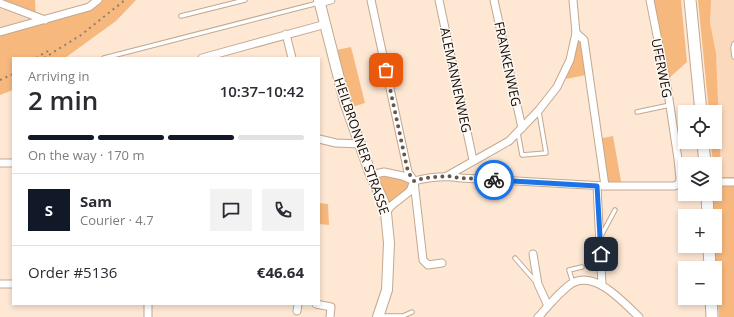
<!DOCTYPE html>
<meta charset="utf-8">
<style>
body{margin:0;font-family:"Open Sans",sans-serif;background:#f2f2f3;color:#2b2b33;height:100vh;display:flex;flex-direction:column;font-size:15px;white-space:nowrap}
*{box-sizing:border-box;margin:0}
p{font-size:13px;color:#7c7c81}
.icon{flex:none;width:22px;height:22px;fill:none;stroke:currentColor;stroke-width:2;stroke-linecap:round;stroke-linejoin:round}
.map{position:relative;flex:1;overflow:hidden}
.panel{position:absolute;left:12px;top:57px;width:308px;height:248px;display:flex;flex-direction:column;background:#fff;border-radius:0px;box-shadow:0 2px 6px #0003}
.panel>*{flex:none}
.buttons{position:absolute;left:678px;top:105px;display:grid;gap:8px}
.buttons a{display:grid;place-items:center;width:44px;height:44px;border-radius:0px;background:#fff;box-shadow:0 2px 6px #0003;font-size:20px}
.pin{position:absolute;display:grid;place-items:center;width:34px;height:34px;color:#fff;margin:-17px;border-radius:8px;box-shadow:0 2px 6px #0006}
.courier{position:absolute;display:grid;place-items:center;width:40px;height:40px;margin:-20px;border:3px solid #1a73e8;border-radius:50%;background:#fff;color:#222;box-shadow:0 1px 5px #0007}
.overview em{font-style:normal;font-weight:600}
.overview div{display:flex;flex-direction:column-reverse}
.overview{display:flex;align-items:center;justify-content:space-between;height:68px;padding:0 16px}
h1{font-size:26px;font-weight:600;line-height:30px}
.bar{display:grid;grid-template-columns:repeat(4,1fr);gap:6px 4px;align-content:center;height:48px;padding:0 16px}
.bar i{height:5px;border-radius:3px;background:#e1e1e2}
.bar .current{background:#111827}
.bar p{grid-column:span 4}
.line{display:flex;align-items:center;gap:10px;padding:0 16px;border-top:1px solid #e1e1e2}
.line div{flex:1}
.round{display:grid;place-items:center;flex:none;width:42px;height:42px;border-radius:0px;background:#f2f2f3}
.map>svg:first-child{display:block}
</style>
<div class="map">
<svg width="734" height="317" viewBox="0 0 734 317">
<rect width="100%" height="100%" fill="#fee8d4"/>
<g fill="#fbd9bc">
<polygon points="0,0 45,20 0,31"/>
<polygon points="703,0 734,0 734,177 715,177 715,164 712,164 711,142 715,142 715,112"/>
</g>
<g fill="#f7b87e">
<polygon points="0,0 35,0 36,17"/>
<polygon points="97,0 136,0 116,21 65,58 13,58 13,90 0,95 0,31 89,7"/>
<polygon points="652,0 681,0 687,62 668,79"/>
<polygon points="698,0 711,0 710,23 716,53 721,177 734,177 734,317 719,317 715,248 715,216 713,216 713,194 715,194 715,164 713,164 711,142 715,142 715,112 709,112"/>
<polygon points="578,42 580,42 586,75 566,79"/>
<polygon points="351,47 365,103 352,107 336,50"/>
<polygon points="613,136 622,187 605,186 598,139"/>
<polygon points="380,172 414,181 386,213 371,175"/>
<polygon points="319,203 328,204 329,225 319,224"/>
</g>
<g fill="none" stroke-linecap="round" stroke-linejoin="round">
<g stroke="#c2a891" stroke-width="5.5">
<g id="lane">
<polyline points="181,16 245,0"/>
<polyline points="734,44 733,48 734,57"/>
<polyline points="104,58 318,3"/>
<polyline points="637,112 670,105"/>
<polyline points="518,133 522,155 546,153 539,112"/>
<polyline points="601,236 615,210"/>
<polyline points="515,258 536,282"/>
<polyline points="573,283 569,270 582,267"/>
<polyline points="380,316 403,316 412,312"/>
</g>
</g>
<g stroke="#c2a891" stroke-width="9">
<g id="street">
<polyline points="371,0 408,172 414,181 423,260 428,265 442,263"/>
<polyline points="439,0 473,160"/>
<polyline points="494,0 522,128"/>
<polyline points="0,3 45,20"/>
<polyline points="319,3 331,0"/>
<polyline points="0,32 89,7 98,0"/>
<polyline points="576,33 584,40 605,186"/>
<polyline points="286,34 292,58"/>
<polyline points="202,58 326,24"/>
<polyline points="319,139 336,143 361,144"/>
<polyline points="0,163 13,163"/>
<polyline points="371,175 384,172 403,176 412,180"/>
<polyline points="447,176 509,141 539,110 557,87 570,60 576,33 573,0"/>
<polyline points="715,182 734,182"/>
<polyline points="597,186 602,285"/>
<path d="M 386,213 L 391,206 L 410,191 L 414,181 C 430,177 444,175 461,178 L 605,186 L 674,186 L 679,184 L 680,179 L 678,159 L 667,86 L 650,0"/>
<polyline points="533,254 538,284 548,306"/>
<polyline points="0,284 13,284"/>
<polyline points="316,304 331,307 330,317"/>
<polyline points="297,311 298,304"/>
<polyline points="148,317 148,304"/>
<path d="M 538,317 C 542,314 544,310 548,306 C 554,299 561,292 568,286 C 592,266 623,302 639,317"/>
</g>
</g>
<g stroke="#c2a891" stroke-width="12">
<polyline id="secondary" points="319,0 345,102 371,175 383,201 386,213 389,243 387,290 378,317"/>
</g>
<g stroke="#c2a891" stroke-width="13">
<g id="primary">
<polyline points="690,0 701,112"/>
<polyline points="703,142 705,164"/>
<polyline points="707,194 708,216"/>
<polyline points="709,246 710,268"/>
<polyline points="711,298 712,317"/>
</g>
</g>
<use href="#lane" stroke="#fff" stroke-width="3.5"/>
<use href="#street" stroke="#fff" stroke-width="7"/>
<use href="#secondary" stroke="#fff" stroke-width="10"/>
<use href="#primary" stroke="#fff" stroke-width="11"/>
<g stroke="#8e7e71" stroke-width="2" stroke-dasharray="2 4" stroke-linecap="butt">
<polyline points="36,58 48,51"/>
<polyline points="44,58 81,35 125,0"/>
<polyline points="0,80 13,74"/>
</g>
</g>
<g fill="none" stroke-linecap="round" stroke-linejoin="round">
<polyline stroke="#65584d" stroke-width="4" stroke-dasharray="0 7.2" points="386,70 408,172 414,181 425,178 447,176 461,178 494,180"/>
<polyline stroke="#1a73e8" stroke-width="5" points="494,180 597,186 601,254"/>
</g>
<g text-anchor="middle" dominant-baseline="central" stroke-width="3" stroke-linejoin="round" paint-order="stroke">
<g font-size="13" fill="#130a04" stroke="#fef8f3">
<text transform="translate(508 64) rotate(78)">FRANKENWEG</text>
<text transform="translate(662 68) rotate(79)">UFERWEG</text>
<text transform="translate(456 80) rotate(78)">ALEMANNENWEG</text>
<text transform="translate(362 146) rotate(71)">HEILBRONNER STRASSE</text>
</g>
</g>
</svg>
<div class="buttons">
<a><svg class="icon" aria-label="locate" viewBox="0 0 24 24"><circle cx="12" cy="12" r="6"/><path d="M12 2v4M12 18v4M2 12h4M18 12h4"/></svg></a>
<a><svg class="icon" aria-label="layers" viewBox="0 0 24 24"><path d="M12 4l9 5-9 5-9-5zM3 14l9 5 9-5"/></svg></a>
<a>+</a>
<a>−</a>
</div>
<div class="pin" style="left:386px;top:70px;background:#ea580c"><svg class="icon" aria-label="bag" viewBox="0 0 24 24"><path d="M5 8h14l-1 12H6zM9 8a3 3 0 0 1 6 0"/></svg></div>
<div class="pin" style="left:601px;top:254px;background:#1f2937"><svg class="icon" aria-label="home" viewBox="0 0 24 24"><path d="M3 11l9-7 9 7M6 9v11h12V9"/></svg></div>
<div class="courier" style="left:494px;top:180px"><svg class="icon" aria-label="bike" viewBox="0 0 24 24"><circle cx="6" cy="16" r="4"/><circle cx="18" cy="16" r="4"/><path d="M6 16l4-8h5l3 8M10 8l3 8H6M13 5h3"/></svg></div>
<section class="panel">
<div class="overview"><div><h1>2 min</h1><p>Arriving in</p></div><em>10:37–10:42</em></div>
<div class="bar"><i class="current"></i><i class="current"></i><i class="current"></i><i></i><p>On the way · 170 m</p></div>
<div class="line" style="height:72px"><b class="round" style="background:#111827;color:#fff">S</b><div><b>Sam</b><p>Courier · 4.7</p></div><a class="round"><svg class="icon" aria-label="chat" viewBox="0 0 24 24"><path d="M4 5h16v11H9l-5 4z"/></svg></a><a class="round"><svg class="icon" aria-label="phone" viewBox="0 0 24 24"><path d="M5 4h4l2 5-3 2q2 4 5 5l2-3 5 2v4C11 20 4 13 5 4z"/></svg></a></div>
<div class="line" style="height:52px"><div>Order #5136</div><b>€46.64</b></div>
</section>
</div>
